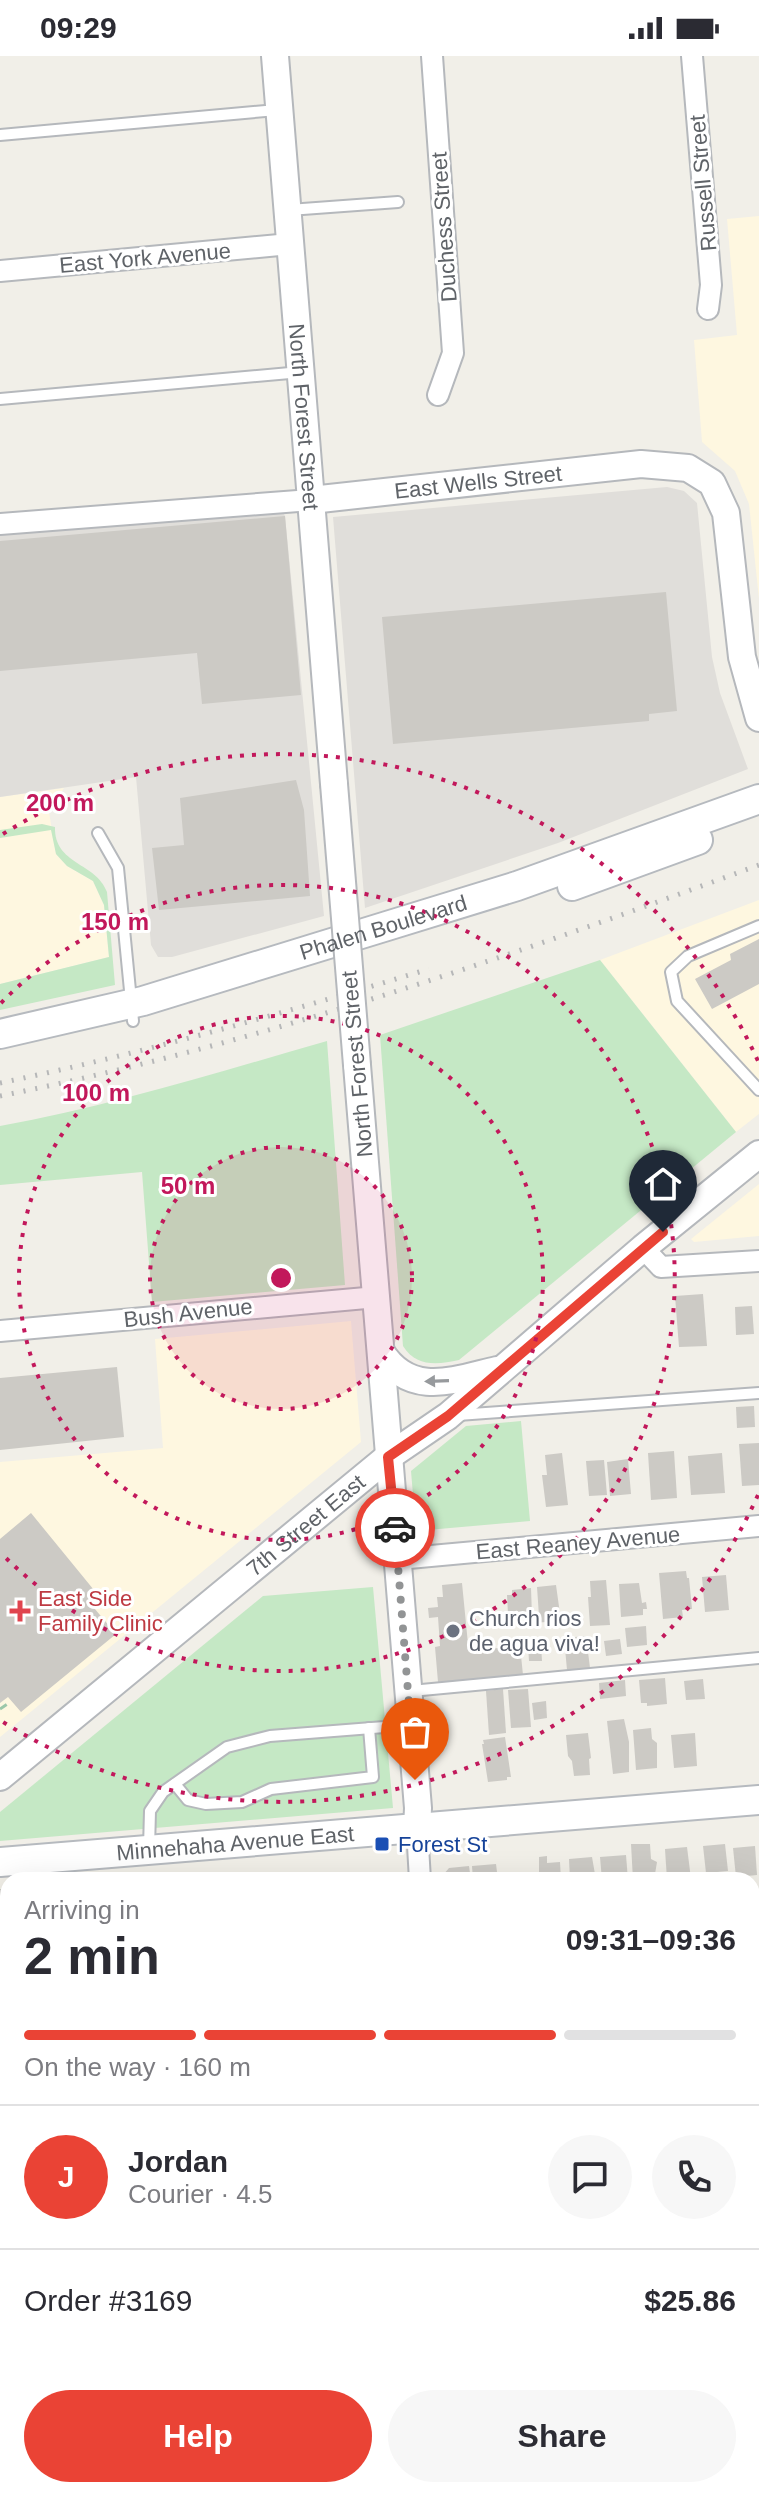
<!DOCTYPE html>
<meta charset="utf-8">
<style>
body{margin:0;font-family:Arial,sans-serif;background:#f7f7f7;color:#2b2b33;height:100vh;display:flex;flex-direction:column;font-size:30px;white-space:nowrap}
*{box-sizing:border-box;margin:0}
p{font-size:26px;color:#7c7c81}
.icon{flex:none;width:44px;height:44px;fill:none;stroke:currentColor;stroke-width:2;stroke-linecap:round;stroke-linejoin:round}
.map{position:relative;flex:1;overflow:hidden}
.sheet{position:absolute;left:0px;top:1816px;width:760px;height:626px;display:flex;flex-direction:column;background:#fff;border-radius:24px 24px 0 0;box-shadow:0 8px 32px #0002}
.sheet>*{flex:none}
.pin{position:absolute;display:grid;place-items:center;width:68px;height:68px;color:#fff;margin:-82px -34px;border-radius:50% 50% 50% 0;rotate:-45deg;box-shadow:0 0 8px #0007}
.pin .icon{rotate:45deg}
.courier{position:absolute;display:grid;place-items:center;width:80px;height:80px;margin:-40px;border:6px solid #ea4335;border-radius:50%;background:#fff;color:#222;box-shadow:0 2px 10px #0007}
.head em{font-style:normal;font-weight:700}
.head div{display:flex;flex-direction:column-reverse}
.head{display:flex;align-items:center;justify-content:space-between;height:136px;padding:0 24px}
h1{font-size:52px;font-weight:700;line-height:60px}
.bar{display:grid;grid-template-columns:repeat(4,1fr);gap:12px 8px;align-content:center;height:96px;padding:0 24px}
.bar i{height:10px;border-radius:6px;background:#e1e1e2}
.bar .on{background:#ea4335}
.bar p{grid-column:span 4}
.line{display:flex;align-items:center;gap:20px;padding:0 24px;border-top:2px solid #e1e1e2}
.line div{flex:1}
.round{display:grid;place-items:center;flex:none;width:84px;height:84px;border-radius:42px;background:#f7f7f7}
.button{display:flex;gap:16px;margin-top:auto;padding:16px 24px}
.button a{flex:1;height:92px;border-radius:48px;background:#ea4335;color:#fff;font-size:32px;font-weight:700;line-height:92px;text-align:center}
.button a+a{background:#f7f7f7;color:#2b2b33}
.status{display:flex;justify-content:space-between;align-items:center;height:56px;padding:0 40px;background:#fff;direction:ltr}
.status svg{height:22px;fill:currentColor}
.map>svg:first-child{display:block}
</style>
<div class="status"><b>09:29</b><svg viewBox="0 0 49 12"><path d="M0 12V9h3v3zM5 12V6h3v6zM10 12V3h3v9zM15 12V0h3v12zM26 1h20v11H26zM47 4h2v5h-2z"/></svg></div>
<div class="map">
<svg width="759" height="2441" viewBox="0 0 759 2441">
<rect width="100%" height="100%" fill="#f1efe8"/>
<g fill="#fef7e0">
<polygon points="759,160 759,543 749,448 735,415 702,386 694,284 737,279 727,163"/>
<polygon points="64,732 49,756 56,798 67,810 93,825 104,849 109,901 0,928 0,741"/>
<polygon points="759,844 759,1058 736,1076 600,904"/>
<polygon points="759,1128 759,1180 694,1186 691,1183"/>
<polygon points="351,1265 361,1386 0,1681 0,1406 163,1392 155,1283"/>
</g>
<g fill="#e0deda">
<polygon points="667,431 684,435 697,447 712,601 720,637 748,713 558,787 365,852 333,461"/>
<polygon points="280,450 285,460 324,860 172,901 158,901 151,889 136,721 0,741 0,474"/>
</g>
<g fill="#c5e8c5">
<path d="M 42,768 L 55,771 C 54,809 96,806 107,836 L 115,929 L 0,954 L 0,928 L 109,901 L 104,849 L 93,825 L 67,810 L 56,798 L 51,774 L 0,782 L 0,774 Z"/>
<path d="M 600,904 L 736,1076 L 459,1304 C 437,1309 416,1311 403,1290 L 380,979 Z"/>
<path d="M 327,985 L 345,1229 L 152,1246 L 142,1116 L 0,1129 L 0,1070 C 111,1050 219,1016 327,985 Z"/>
<polygon points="521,1365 530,1465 416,1475 411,1415 466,1370"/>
<polygon points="373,1531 393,1752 0,1785 0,1756 263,1540"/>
</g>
<g fill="#cccac5">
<polygon points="285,460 301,639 202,648 197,597 0,615 0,485"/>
<polygon points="666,536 677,655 649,658 649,665 393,688 382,561"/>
<polygon points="296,724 304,754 310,840 159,854 152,792 184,789 180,742"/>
<polygon points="759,883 759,928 712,953 695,923 731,904 730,898"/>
<polygon points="703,1238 707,1290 679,1291 675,1240"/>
<polygon points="752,1250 754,1278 736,1279 735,1251"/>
<polygon points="117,1311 124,1381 0,1394 0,1322"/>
<polygon points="754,1350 755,1371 737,1372 736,1351"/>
<polygon points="759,1387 759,1429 742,1430 739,1388"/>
<polygon points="674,1395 677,1442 651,1444 648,1397"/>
<polygon points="562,1397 568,1449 546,1451 542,1419 547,1419 545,1399"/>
<polygon points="722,1397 725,1437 691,1439 688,1400"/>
<polygon points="628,1403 631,1438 610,1440 607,1406"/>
<polygon points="604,1404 607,1439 589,1440 586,1405"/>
<polygon points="31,1457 98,1539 89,1546 116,1578 21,1656 8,1641 0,1647 0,1483"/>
<polygon points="686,1515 687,1522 689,1522 692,1553 682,1554 683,1561 663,1563 659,1517"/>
<polygon points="726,1519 729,1554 705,1556 702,1521"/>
<polygon points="606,1524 610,1569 590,1570 588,1541 591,1541 590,1525"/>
<polygon points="462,1527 468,1588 475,1588 476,1594 520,1590 523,1619 438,1626 435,1591 440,1590 438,1561 429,1562 428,1552 438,1551 437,1541 443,1541 442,1529"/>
<polygon points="639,1527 642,1547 646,1546 647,1553 643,1553 643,1559 621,1561 619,1528"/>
<polygon points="556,1529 561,1565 532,1567 531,1561 513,1562 508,1558 507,1539 512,1539 512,1534 531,1532 532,1560 539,1560 537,1531"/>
<polygon points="646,1570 647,1589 627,1591 625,1572"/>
<polygon points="586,1580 590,1612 567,1614 564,1582"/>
<polygon points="620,1583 622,1598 606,1600 604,1585"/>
<polygon points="541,1588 542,1605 529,1605 528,1589"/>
<polygon points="665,1622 667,1648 647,1650 647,1647 641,1647 639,1624"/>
<polygon points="703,1623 705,1643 686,1644 684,1625"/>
<polygon points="625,1624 626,1640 600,1643 599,1627"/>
<polygon points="503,1633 506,1677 489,1679 486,1635"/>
<polygon points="528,1633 531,1671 511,1672 508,1634"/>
<polygon points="546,1645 547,1662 534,1664 532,1647"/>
<polygon points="624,1663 629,1686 629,1716 613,1718 607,1665"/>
<polygon points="651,1672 652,1683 657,1687 657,1712 636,1714 633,1674"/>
<polygon points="588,1677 591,1702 589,1703 590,1719 574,1720 572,1705 568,1700 566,1679"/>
<polygon points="695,1677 697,1710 674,1712 671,1679"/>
<polygon points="505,1681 511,1721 507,1721 507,1724 488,1726 482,1688 484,1688 483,1684"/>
<polygon points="631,1788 650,1788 651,1803 657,1806 654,1824 633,1824"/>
<polygon points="725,1788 728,1815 706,1817 703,1790"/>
<polygon points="755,1790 757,1819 736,1821 733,1792"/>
<polygon points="687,1791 691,1823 667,1824 665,1793"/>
<polygon points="626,1799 628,1824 602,1824 600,1801"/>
<polygon points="547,1800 547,1807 560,1806 561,1824 539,1824 539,1801"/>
<polygon points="592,1801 596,1824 570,1824 569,1803"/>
<polygon points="496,1808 498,1824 473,1824 472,1810"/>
<polygon points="469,1810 471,1824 443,1824 443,1819 449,1812"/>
<polygon points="384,1816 385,1824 359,1824 358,1819"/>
<polygon points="0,1833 8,1833 8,1908 0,1909"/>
<polygon points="755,1913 759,1931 759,1969 752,1970 752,1914"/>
<polygon points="8,1947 8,2037 0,2038 0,1948"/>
<polygon points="757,2042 759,2046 759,2086 755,2087 752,2043"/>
<polygon points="0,2228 8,2228 8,2250 0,2251"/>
<polygon points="8,2261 8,2307 0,2308 0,2262"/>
</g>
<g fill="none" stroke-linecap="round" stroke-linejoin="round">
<g stroke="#b5b8bc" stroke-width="14">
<g id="service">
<polyline points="0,79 277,54"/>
<polyline points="289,154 398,146"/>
<polyline points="0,343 301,316"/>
<polyline points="98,777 118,812 133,965"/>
<polyline points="759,870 688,900 671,916 677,945 759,1034"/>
<polyline points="458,1359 759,1337"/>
<polyline points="411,1635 759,1602"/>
<polyline points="175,1728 188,1744 206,1748 242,1746 271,1733 373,1721 369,1672"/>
<polyline points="149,1792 150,1755 163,1736 227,1691 270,1680 410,1669"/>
<polyline points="752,1871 759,1871"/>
<polyline points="0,1939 8,1938"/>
<polyline points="752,2136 759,2136"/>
<polyline points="0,2207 8,2207"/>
<polyline points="276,2441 345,2434"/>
</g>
</g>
<g stroke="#b5b8bc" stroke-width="24">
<g id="minor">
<polyline points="432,0 453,297 438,339"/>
<polyline points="692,0 711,229 708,253"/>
<polyline points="0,215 290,188"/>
<polyline points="0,468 311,444"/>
<polyline points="643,1192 661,1211 759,1205"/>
<polyline points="0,1275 377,1241"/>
<polyline points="398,1503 759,1470"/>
<polyline points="417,1773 420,1824"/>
<polyline points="752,2005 759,2004"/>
<polyline points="0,2074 8,2073"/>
<polyline points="752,2265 759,2264"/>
<polyline points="0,2335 8,2335"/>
<polyline points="473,2434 473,2441"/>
</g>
</g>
<g stroke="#b5b8bc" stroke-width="30">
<g id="tertiary">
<path id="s1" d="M 275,0 L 334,728"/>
<path id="s2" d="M 311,444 L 641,408 L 688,412 L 712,427 L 726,457 L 742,601 L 759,662"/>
<polyline points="357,1009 418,1752 417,1773"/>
<path d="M 381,1296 C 410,1342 454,1324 497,1314"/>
<path id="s3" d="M 0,1721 L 388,1401 L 448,1360 L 643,1192 L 759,1098"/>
</g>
</g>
<g stroke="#b6babf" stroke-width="32">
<g id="secondary">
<polyline points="572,830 698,784"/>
<path id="s4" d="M 0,978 L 143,945 L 387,870 L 517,830 L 759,743"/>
<path id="s5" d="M 0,1806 L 759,1744"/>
</g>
</g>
<g stroke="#9cc7a9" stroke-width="3" stroke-dasharray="8 4" stroke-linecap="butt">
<polyline points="0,1653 9,1647"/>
<polyline points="752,2288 759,2287"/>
</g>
<use href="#service" stroke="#fff" stroke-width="10"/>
<use href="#minor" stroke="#fff" stroke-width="20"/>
<use href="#tertiary" stroke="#fff" stroke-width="26"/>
<use href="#secondary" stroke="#fff" stroke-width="28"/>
<g stroke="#b6b7b8" stroke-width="5" stroke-dasharray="2 10" stroke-linecap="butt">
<path d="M 0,1027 C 145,997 287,956 429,913"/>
<path d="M 0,1040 C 260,988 511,900 759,809"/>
</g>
<g stroke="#b5b8bc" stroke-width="30" stroke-linecap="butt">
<polyline id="tertiary-bridge" points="334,728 357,1009"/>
</g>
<use href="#tertiary-bridge" stroke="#fff" stroke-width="26"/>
</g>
<defs><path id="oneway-solid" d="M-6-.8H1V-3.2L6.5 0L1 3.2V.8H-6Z" transform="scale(2)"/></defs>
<use fill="#979a9d" href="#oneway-solid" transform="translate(437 1325) rotate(178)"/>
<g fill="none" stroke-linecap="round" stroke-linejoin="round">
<polyline stroke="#929495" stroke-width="8" stroke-dasharray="0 14.4" points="395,1472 415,1724"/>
<polyline stroke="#ea4335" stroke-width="10" points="395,1472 388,1401 448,1360 663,1176"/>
</g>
<circle cx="281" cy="1222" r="131" fill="#c2185b" fill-opacity=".12"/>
<g fill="none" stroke="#c2185b" stroke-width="4" stroke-dasharray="4 8">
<circle cx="281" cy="1222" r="131"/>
<circle cx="281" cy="1222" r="262"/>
<path d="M1 947A393 393 0 1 1 1 1497"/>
<path d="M758 1439A524 524 0 0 1 3 1666M3 778A524 524 0 0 1 758 1005"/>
</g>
<path fill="#e0444e" stroke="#fff" stroke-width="3" d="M16 1543h8v8h8v8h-8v8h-8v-8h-8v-8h8z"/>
<circle fill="#6b7280" stroke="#fff" stroke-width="3" cx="453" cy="1575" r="8"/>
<rect fill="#1a4fb4" stroke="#fff" stroke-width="3" x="374" y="1780" width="16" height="16" rx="4"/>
<g text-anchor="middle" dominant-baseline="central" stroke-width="6" stroke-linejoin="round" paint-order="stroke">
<g font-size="22" fill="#5f6368" stroke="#fff">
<text transform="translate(703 127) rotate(-95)">Russell Street</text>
<text transform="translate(444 171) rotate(-94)">Duchess Street</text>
<text transform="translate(145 202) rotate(-5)">East York Avenue</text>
<text stroke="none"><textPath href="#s1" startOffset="362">North Forest Street</textPath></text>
<text stroke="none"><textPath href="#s2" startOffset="168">East Wells Street</textPath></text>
<text stroke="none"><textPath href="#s4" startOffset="398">Phalen Boulevard</textPath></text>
<text transform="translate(357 1008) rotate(-95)">North Forest Street</text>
<text transform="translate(188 1257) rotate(-6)">Bush Avenue</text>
<text stroke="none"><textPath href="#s3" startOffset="396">7th Street East</textPath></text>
<text transform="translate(578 1487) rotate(-5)">East Reaney Avenue</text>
<text stroke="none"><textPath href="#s5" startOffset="236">Minnehaha Avenue East</textPath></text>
</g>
<g font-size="22" fill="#be3a42" stroke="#fff" text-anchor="start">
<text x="38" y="1542">East Side<tspan x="38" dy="25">Family Clinic</tspan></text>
</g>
<g font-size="22" fill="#5b616d" stroke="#fff" text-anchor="start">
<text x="469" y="1562">Church rios<tspan x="469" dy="25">de agua viva!</tspan></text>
</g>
<g font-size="22" fill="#164399" stroke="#fff" text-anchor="start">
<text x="398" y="1788">Forest St</text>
</g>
</g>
<circle cx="281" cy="1222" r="12" fill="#c2185b" stroke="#fff" stroke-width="4"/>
<g font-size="24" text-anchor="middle" font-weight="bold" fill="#c2185b" stroke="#fff" stroke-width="6" stroke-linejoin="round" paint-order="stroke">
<text x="60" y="755">200 m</text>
<text x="115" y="874">150 m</text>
<text x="96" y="1045">100 m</text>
<text x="188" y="1138">50 m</text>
</g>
</svg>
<div class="pin" style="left:415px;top:1724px;background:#ea580c"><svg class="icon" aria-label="bag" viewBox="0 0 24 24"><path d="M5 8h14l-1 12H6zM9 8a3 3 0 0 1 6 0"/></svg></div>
<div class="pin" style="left:663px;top:1176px;background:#1f2937"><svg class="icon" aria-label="home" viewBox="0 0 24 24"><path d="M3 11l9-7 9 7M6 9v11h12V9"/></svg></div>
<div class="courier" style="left:395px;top:1472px"><svg class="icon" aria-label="car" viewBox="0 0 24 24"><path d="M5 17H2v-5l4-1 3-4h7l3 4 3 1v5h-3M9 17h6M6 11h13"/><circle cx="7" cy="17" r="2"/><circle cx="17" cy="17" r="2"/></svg></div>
<section class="sheet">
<div class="head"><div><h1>2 min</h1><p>Arriving in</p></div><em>09:31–09:36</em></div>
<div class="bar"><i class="on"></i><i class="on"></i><i class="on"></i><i></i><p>On the way · 160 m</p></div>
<div class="line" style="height:144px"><b class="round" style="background:#ea4335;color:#fff">J</b><div><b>Jordan</b><p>Courier · 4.5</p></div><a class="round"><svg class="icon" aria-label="chat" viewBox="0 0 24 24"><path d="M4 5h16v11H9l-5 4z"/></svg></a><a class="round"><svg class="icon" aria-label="phone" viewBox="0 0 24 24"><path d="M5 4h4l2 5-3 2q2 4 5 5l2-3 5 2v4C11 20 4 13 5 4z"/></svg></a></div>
<div class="line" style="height:104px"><div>Order #3169</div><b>$25.86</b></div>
<div class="button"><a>Help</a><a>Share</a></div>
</section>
</div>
